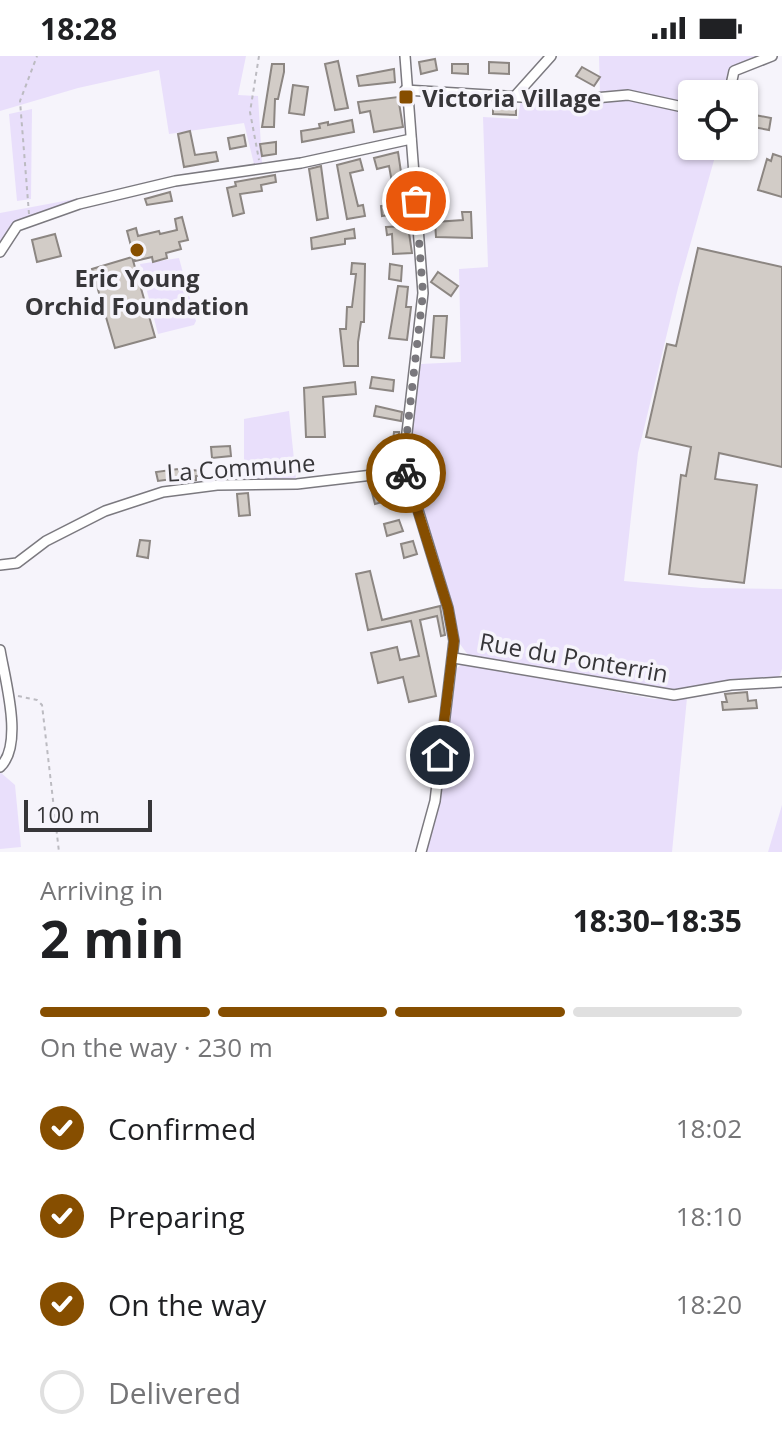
<!DOCTYPE html>
<meta charset="utf-8">
<style>
body{margin:0;font-family:"Open Sans",sans-serif;background:#f6f6f6;color:#202124;height:100vh;display:flex;flex-direction:column;font-size:30px;white-space:nowrap}
*{box-sizing:border-box;margin:0}
p{font-size:26px;color:#757577}
.icon{flex:none;width:44px;height:44px;fill:none;stroke:currentColor;stroke-width:2;stroke-linecap:round;stroke-linejoin:round}
.map{position:relative;height:796px;overflow:hidden}
.side{display:flex;flex-direction:column;background:#fff;flex:1}
.side>*{flex:none}
.fabs{position:absolute;left:678px;top:24px;display:grid;gap:16px}
.fabs a{display:grid;place-items:center;width:80px;height:80px;border-radius:8px;background:#fff;box-shadow:0 2px 6px #0004;font-size:40px}
.scale{position:absolute;left:24px;bottom:20px;width:128px;box-sizing:border-box;padding-left:8px;border:4px solid #373639;border-top:0;font-size:22px;line-height:28px;white-space:nowrap;color:#373639;-webkit-text-stroke:6px #f6f4fb;paint-order:stroke}
.pin{position:absolute;display:grid;place-items:center;width:68px;height:68px;color:#fff;margin:-34px;border:4px solid #fff;border-radius:50%;box-shadow:0 2px 8px #0007}
.courier{position:absolute;display:grid;place-items:center;width:80px;height:80px;margin:-40px;border:6px solid #864e00;border-radius:50%;background:#fff;color:#222;box-shadow:0 2px 10px #0007}
.headline em{font-style:normal;font-weight:700}
.headline div{display:flex;flex-direction:column-reverse}
.headline{display:flex;align-items:center;justify-content:space-between;height:136px;padding:0 40px}
h1{font-size:52px;font-weight:700;line-height:60px}
.bar{display:grid;grid-template-columns:repeat(4,1fr);gap:12px 8px;align-content:center;height:96px;padding:0 40px}
.bar i{height:10px;border-radius:6px;background:#e0e0e0}
.bar .active{background:#864e00}
.bar p{grid-column:span 4}
ol{padding:0 40px;list-style:none}
li{display:flex;align-items:center;gap:24px;height:88px}
li p{margin-inline-start:auto}
li .icon{padding:8px;border-radius:50%;background:#864e00;color:#fff;stroke-width:4}
li:last-child{color:#757577}
li i{width:44px;height:44px;border:4px solid #e0e0e0;border-radius:50%}
.status{display:flex;justify-content:space-between;align-items:center;height:56px;padding:0 40px;background:#fff;direction:ltr}
.status svg{height:22px;fill:currentColor}
.map>svg:first-child{display:block}
</style>
<div class="status"><b>18:28</b><svg viewBox="0 0 49 12"><path d="M0 12V9h3v3zM5 12V6h3v6zM10 12V3h3v9zM15 12V0h3v12zM26 1h20v11H26zM47 4h2v5h-2z"/></svg></div>
<div class="map">
<svg width="782" height="796" viewBox="0 0 782 796">
<rect width="100%" height="100%" fill="#f6f4fb"/>
<g fill="#e9dffb">
<polygon points="0,0 246,0 238,39 258,40 262,107 254,108 244,67 169,78 159,14 78,32 0,55"/>
<polygon points="599,0 762,0 728,14 725,38 692,38 692,49 610,35 600,39"/>
<polygon points="521,42 579,48 632,43 692,56 692,90 718,90 678,232 638,397 624,525 702,532 782,533 782,613 778,624 672,636 616,629 468,599 460,588 410,408 409,385 421,308 461,306 459,213 488,211 483,61 518,63"/>
<polygon points="32,53 31,143 17,145 9,58"/>
<polygon points="80,142 9,172 0,188 0,157"/>
<polygon points="179,202 196,265 194,269 158,278 140,208"/>
<polygon points="289,355 296,423 244,424 244,363"/>
<polygon points="463,607 654,643 687,642 672,796 426,796 439,751 457,612"/>
<polygon points="0,716 15,729 21,791 0,793"/>
<polygon points="782,749 782,796 768,796"/>
</g>
<g fill="#d2ccc7" stroke="#8c8682" stroke-width="2">
<polygon points="435,3 437,14 421,18 419,6"/>
<polygon points="338,5 348,52 335,54 325,8"/>
<polygon points="489,6 509,7 509,18 489,17"/>
<polygon points="272,8 284,8 284,16 278,43 275,43 274,71 262,71"/>
<polygon points="452,8 468,8 468,18 452,17"/>
<polygon points="582,11 600,21 594,30 576,20"/>
<polygon points="394,13 395,26 359,30 357,20"/>
<polygon points="293,29 308,31 304,59 289,57"/>
<polygon points="398,41 403,71 374,76 370,55 360,57 358,46"/>
<polygon points="493,47 516,48 516,59 493,58"/>
<polygon points="755,59 771,62 769,74 753,71"/>
<polygon points="352,64 354,76 302,86 301,75 320,72 319,68 328,66 328,69"/>
<polygon points="190,75 195,99 216,96 218,105 184,111 178,78"/>
<polygon points="244,79 246,90 230,93 228,82"/>
<polygon points="276,86 276,98 262,100 260,88"/>
<polygon points="398,96 407,156 382,160 381,150 396,148 389,110 377,113 374,102"/>
<polygon points="773,98 782,101 782,141 758,134 767,103 771,105"/>
<polygon points="360,103 363,114 350,117 358,150 363,149 365,160 347,163 337,109"/>
<polygon points="321,110 328,162 317,164 309,113"/>
<polygon points="275,119 276,126 261,129 262,135 240,138 244,157 233,160 227,132 236,130 235,126"/>
<polygon points="170,136 172,145 147,149 145,143"/>
<polygon points="462,156 471,156 472,182 436,181 435,166 463,164"/>
<polygon points="182,161 188,184 179,186 181,193 166,197 167,202 153,206 152,201 135,205 127,175 136,172 138,180 159,175 160,178 177,174 175,163"/>
<polygon points="408,170 412,197 393,198 392,178 387,179 386,171"/>
<polygon points="354,173 355,182 345,183 345,188 312,193 311,182"/>
<polygon points="55,178 61,200 37,206 32,184"/>
<polygon points="698,192 782,211 782,411 719,397 715,423 757,429 744,527 669,518 681,419 686,420 691,391 646,381 667,288 676,290"/>
<polygon points="132,201 155,281 115,292 92,213"/>
<polygon points="352,207 365,208 364,266 361,266 358,286 358,310 344,310 340,273 346,273 347,251 352,251 356,218 351,218"/>
<polygon points="390,208 402,210 401,225 389,223"/>
<polygon points="438,216 458,230 451,240 431,226"/>
<polygon points="398,230 408,231 406,251 411,251 407,284 389,282"/>
<polygon points="434,260 447,260 444,302 431,301"/>
<polygon points="372,321 394,324 393,335 370,332"/>
<polygon points="355,326 356,338 323,341 325,381 306,381 304,332"/>
<polygon points="376,350 402,356 401,365 374,360"/>
<polygon points="394,376 399,376 398,403 391,403"/>
<polygon points="230,390 231,400 212,402 211,391"/>
<polygon points="178,413 203,415 203,419 196,420 196,424 188,425 188,421 158,425 156,416"/>
<polygon points="381,426 386,445 375,448 370,429"/>
<polygon points="248,437 250,459 239,460 237,438"/>
<polygon points="399,464 403,475 387,480 384,468"/>
<polygon points="140,484 150,485 148,502 137,500"/>
<polygon points="413,485 417,498 404,502 401,488"/>
<polygon points="370,515 382,564 440,550 445,579 441,580 437,560 420,564 436,640 409,646 403,621 378,627 371,597 397,591 400,604 419,600 411,565 368,574 356,518"/>
<polygon points="747,636 748,645 756,644 757,652 723,654 722,646 727,646 725,638"/>
</g>
<g fill="none" stroke-linecap="round" stroke-linejoin="round">
<g stroke="#7b797f" stroke-width="12">
<g id="minor">
<polyline points="405,0 423,237 405,394 406,415 448,552 454,585 435,745 421,796"/>
<polyline points="405,34 572,44 628,39 692,53"/>
<polyline points="729,38 734,15 772,0"/>
<polyline points="516,39 551,0"/>
<polyline points="0,196 17,170 79,148 175,125 301,107 411,83"/>
<polyline points="0,509 17,507 46,485 105,455 163,436 217,429 297,428 406,415"/>
<path d="M 0,594 C 5,624 24,689 0,711"/>
<polyline points="454,602 674,639 731,629 782,626"/>
</g>
</g>
<g stroke="#bcbbc1" stroke-width="2" stroke-dasharray="4 4" stroke-linecap="butt">
<polyline points="259,0 250,56 259,104"/>
<polyline points="29,158 20,45 37,0"/>
<polyline points="18,640 37,644 42,649 59,796"/>
</g>
<use href="#minor" stroke="#fff" stroke-width="9"/>
</g>
<g fill="none" stroke-linecap="round" stroke-linejoin="round">
<polyline stroke="#7a787d" stroke-width="8" stroke-dasharray="0 14.4" points="406,417 405,394 423,237 416,145"/>
<polyline stroke="#864e00" stroke-width="10" points="406,417 448,552 454,585 440,699"/>
</g>
<g fill="#864e00" stroke="#f6f4fb" stroke-width="3">
<rect x="398" y="33" width="16" height="16" rx="4"/>
<circle cx="137" cy="194" r="8"/>
</g>
<g text-anchor="middle" dominant-baseline="central" stroke-width="7" stroke-linejoin="round" paint-order="stroke">
<g font-size="24" font-weight="bold" fill="#373639" stroke="#f6f4fb" text-anchor="start">
<text x="422" y="41">Victoria Village</text>
<text x="137" y="221" text-anchor="middle">Eric Young<tspan x="137" dy="28">Orchid Foundation</tspan></text>
</g>
<g font-size="24" fill="#373639" stroke="#f6f4fb">
<text transform="translate(241 411) rotate(-4)">La Commune</text>
<text transform="translate(574 601) rotate(10)">Rue du Ponterrin</text>
</g>
</g>
</svg>
<div class="fabs">
<a><svg class="icon" aria-label="locate" viewBox="0 0 24 24"><circle cx="12" cy="12" r="6"/><path d="M12 2v4M12 18v4M2 12h4M18 12h4"/></svg></a>
</div>
<div class="scale">100 m</div>
<div class="pin" style="left:416px;top:145px;background:#ea580c"><svg class="icon" aria-label="bag" viewBox="0 0 24 24"><path d="M5 8h14l-1 12H6zM9 8a3 3 0 0 1 6 0"/></svg></div>
<div class="pin" style="left:440px;top:699px;background:#1f2937"><svg class="icon" aria-label="home" viewBox="0 0 24 24"><path d="M3 11l9-7 9 7M6 9v11h12V9"/></svg></div>
<div class="courier" style="left:406px;top:417px"><svg class="icon" aria-label="bike" viewBox="0 0 24 24"><circle cx="6" cy="16" r="4"/><circle cx="18" cy="16" r="4"/><path d="M6 16l4-8h5l3 8M10 8l3 8H6M13 5h3"/></svg></div>
</div>
<section class="side">
<div class="headline"><div><h1>2 min</h1><p>Arriving in</p></div><em>18:30–18:35</em></div>
<div class="bar"><i class="active"></i><i class="active"></i><i class="active"></i><i></i><p>On the way · 230 m</p></div>
<ol>
<li><svg class="icon" aria-label="check" viewBox="0 0 24 24"><path d="M5 12l5 5 9-10"/></svg>Confirmed<p>18:02</p></li>
<li><svg class="icon" aria-label="check" viewBox="0 0 24 24"><path d="M5 12l5 5 9-10"/></svg>Preparing<p>18:10</p></li>
<li><svg class="icon" aria-label="check" viewBox="0 0 24 24"><path d="M5 12l5 5 9-10"/></svg>On the way<p>18:20</p></li>
<li><i></i>Delivered</li>
</ol>
</section>
